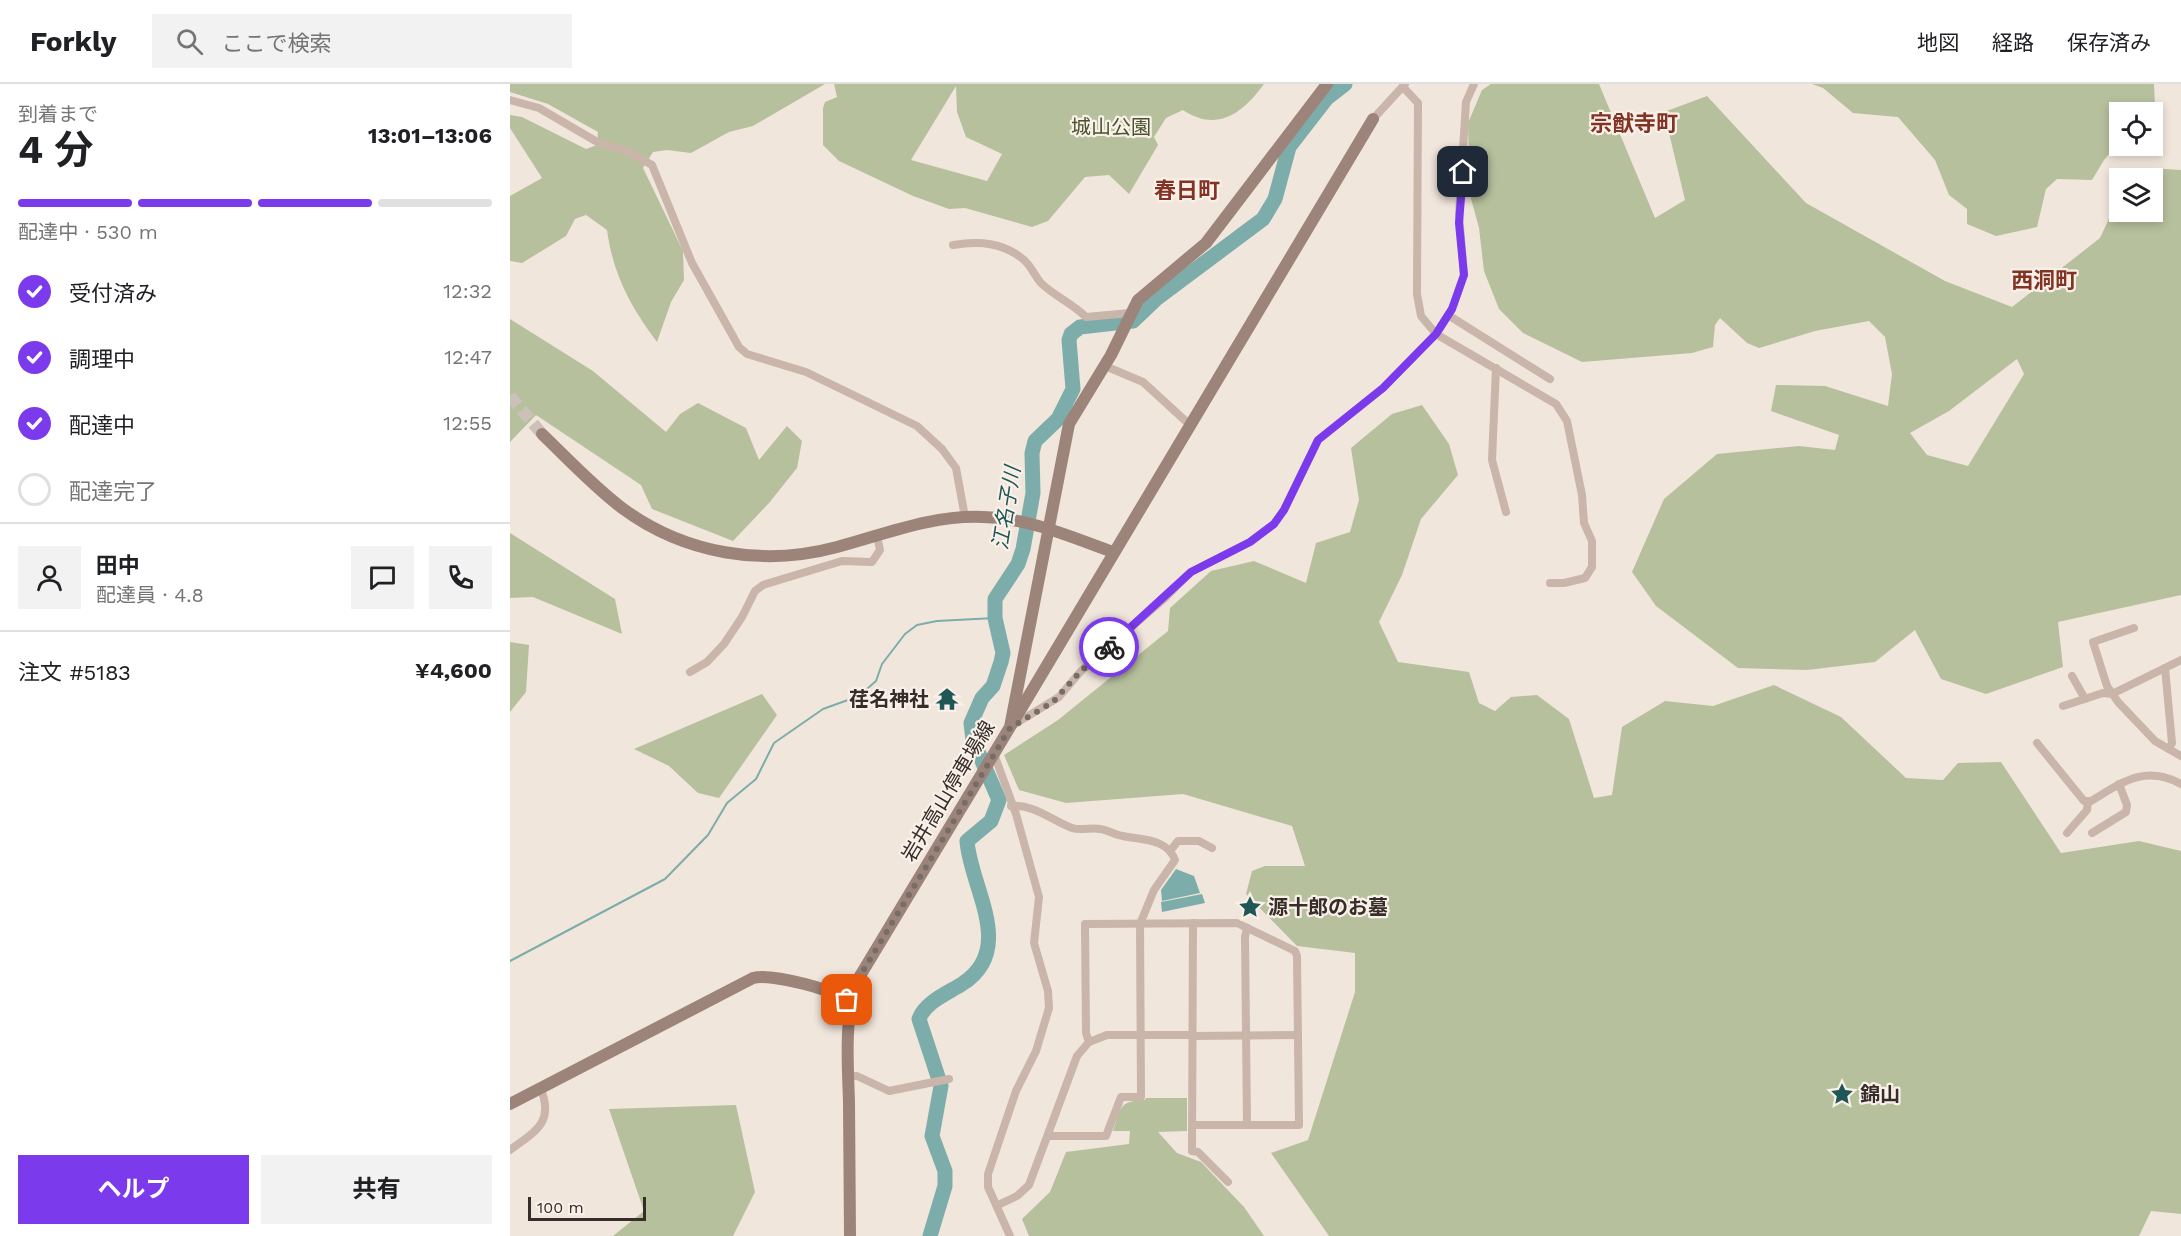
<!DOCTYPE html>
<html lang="ja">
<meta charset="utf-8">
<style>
body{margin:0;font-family:"Work Sans","Noto Sans JP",sans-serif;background:#f2f2f2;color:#202124;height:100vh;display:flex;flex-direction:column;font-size:22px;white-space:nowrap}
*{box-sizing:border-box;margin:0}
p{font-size:20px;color:#757577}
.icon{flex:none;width:33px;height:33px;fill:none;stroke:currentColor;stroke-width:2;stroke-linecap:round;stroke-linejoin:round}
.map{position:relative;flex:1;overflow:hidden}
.drawer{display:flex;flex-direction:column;background:#fff;width:510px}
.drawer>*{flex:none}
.fabs{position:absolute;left:1599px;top:18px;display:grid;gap:12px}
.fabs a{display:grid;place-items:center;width:54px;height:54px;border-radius:0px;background:#fff;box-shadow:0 3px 9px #0003;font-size:30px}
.scale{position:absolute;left:18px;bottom:15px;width:118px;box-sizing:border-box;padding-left:6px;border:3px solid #362c28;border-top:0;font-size:16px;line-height:21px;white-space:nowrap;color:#362c28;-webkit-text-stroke:4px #f9f0e9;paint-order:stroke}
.pin{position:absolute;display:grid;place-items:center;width:51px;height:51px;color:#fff;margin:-26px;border-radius:12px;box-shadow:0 3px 9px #0006}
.courier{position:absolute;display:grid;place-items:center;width:60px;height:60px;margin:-30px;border:4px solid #7c3aed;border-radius:50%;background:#fff;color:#222;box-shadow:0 2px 8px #0007}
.headline em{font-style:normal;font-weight:700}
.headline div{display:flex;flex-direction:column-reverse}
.headline{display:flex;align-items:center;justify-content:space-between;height:102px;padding:0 18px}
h1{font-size:39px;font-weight:700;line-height:45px}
.bar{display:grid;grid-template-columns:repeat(4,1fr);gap:9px 6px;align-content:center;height:72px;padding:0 18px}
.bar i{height:8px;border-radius:4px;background:#e0e0e0}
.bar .active{background:#7c3aed}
.bar p{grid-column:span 4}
.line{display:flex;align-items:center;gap:15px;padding:0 18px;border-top:2px solid #e0e0e0}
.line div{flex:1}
.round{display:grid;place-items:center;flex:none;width:63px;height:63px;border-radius:0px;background:#f2f2f2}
ol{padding:0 18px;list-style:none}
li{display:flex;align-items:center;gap:18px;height:66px}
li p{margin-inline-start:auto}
li .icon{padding:6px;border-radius:50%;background:#7c3aed;color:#fff;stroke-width:4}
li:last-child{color:#757577}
li i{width:33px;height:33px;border:3px solid #e0e0e0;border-radius:50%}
.cta{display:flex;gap:12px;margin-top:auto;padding:12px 18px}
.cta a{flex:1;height:69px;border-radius:0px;background:#7c3aed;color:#fff;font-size:24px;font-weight:700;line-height:69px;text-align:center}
.cta a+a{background:#f2f2f2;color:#202124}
header{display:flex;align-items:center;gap:36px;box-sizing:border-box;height:84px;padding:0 30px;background:#fff;border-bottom:2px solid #e0e0e0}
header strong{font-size:28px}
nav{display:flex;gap:33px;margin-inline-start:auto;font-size:21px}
.search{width:420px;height:54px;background:#f2f2f2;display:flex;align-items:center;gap:15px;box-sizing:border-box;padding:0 21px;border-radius:0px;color:#757577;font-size:22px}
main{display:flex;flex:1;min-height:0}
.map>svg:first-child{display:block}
</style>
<header>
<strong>Forkly</strong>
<div class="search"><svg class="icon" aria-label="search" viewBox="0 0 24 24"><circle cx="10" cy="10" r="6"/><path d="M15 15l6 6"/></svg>ここで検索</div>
<nav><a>地図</a><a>経路</a><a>保存済み</a></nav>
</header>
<main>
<section class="drawer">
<div class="headline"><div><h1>4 分</h1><p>到着まで</p></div><em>13:01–13:06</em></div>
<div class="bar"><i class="active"></i><i class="active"></i><i class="active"></i><i></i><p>配達中 · 530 m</p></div>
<ol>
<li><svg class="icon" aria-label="check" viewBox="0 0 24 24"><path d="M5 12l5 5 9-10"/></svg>受付済み<p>12:32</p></li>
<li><svg class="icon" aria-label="check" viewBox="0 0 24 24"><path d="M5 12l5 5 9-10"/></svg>調理中<p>12:47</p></li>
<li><svg class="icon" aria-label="check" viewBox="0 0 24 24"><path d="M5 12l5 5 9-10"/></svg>配達中<p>12:55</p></li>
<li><i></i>配達完了</li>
</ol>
<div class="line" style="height:108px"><a class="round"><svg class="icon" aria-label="person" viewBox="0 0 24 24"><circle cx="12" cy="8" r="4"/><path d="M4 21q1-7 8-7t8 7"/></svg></a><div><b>田中</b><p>配達員 · 4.8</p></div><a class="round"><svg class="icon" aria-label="chat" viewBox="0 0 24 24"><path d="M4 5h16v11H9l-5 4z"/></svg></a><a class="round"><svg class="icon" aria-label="phone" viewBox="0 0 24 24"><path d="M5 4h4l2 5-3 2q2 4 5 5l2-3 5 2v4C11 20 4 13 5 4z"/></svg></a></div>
<div class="line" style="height:78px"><div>注文 #5183</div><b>¥4,600</b></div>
<div class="cta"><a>ヘルプ</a><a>共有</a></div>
</section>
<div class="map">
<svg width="1671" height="1152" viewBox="0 0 1671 1152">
<rect width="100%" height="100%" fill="#f1e6dc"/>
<g fill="#b7c09d" fill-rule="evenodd">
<path d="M 0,0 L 315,0 L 243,42 L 219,48 L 181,69 L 157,66 L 143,68 L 133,84 L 173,167 L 174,196 L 161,218 L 147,258 C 120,222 103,190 97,146 L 76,131 L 65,135 L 56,152 L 12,179 L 0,177 L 0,112 L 32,94 L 0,44 L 0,31 L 12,33 L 76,65 L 87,61 L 88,48 L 38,20 L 0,8 Z"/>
<path d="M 324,0 L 754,0 C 733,29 707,49 673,26 L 656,34 L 644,53 L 648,61 L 619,110 L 599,91 L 575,93 L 538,137 L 522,143 L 455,124 L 439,125 L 403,112 L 329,77 L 313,61 L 313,24 L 315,18 L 327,13 ZM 446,2 L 447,28 L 456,53 L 492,70 L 477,97 L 401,76 Z"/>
<path d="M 981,0 L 1089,0 L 1145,134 L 1175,116 L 1154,28 L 1197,12 L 1296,119 L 1435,197 L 1502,223 L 1590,154 L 1609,113 L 1610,128 L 1642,128 L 1642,94 L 1618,94 L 1640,84 L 1671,86 L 1671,511 L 1548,538 L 1553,583 L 1476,610 L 1431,595 L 1405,546 L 1365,578 L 1297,586 L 1228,584 L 1146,522 L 1122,488 L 1154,415 L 1207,370 L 1289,362 L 1325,366 L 1329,351 L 1261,327 L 1266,301 L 1315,302 L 1378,322 L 1382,290 L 1375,253 L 1359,237 L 1305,247 L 1249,264 L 1237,259 L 1210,234 L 1205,241 L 1203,263 L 1182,269 L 1072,278 L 1013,249 L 989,225 L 974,187 L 969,144 L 960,111 L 958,39 L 972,6 ZM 1507,275 L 1514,290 L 1458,382 L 1417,371 L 1400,349 L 1439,327 Z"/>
<polygon points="1302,0 1644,0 1645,21 1639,28 1610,28 1609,59 1594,76 1582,96 1547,95 1536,105 1527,143 1486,152 1457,140 1457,125 1439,111 1425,76 1388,33 1343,29 1313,4"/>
<polygon points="0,235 83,287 156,348 170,330 188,319 236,344 249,376 277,342 292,357 287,384 259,419 223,457 142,425 131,401 26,331 0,358"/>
<polygon points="912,321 939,360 948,391 911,435 892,491 869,538 888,578 959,588 969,619 985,627 1001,613 1027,611 1059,635 1084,714 1102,711 1112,643 1155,617 1203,622 1264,601 1331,633 1396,694 1433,696 1448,679 1491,678 1551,769 1629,757 1671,767 1671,1130 1641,1127 1629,1152 819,1152 761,1069 798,1056 845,908 845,869 787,862 736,810 742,787 755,782 795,782 782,742 673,710 556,719 509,706 494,671 548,636 658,547 660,524 701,487 744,477 796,499 806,459 840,448 849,416 841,364 882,330"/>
<polygon points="0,449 105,515 112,550 23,513 0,514"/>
<polygon points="0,558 19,561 16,608 0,628"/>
<polygon points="252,610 267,631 209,714 188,709 159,682 124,665"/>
<path d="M 636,1014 L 677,1014 L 677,1047 L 648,1048 L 667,1069 L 691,1078 L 734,1123 L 754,1152 L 519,1152 L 512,1135 L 540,1108 L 556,1068 L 619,1060 L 620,1047 L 603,1047 C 611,1024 608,1017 635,1016 Z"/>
<polygon points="226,1021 245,1108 223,1152 103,1152 134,1127 99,1025"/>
</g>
<g fill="#7cadab">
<polygon points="666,785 684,792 690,809 652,817 651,806"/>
<polygon points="692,810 695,819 652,828 651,818"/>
</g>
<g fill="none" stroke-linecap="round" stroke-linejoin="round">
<polyline stroke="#7cadab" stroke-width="2" points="0,877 155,795 198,751 217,719 246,695 264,659 313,625 349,612 366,597 372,580 395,550 407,541 427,537 485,534"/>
<path stroke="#7cadab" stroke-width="15" d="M 420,1152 L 435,1102 L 435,1087 L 422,1052 L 431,1002 L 409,935 C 415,918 438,909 452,900 C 507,865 460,803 457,757 L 481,737 L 489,716 L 463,656 L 461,639 L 472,614 L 483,602 L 491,578 L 493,569 L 485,534 L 485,515 L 508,480 L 513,465 L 523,409 L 522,369 L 525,357 L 548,335 L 563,305 L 559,256 L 561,250 L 570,243 L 623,237 L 646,215 L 753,135 L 765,115 L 779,63 L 817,14 L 835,0"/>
<polyline stroke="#ccc1b8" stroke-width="12" stroke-dasharray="12 6" stroke-linecap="butt" points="0,312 32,350"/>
<g stroke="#c9b5a9" stroke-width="8">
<polyline points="893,3 908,19 907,210 911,232 926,250 1046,320 1057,337 1072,411 1074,439 1082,457 1082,483 1075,494 1054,499 1040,499"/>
<polyline points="0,16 29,24 89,59 117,67 142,81 182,179 229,263 237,270 296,288 407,342 432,365 446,384 455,433"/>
<polyline points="863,35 895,0"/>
<path d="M 443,161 C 469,157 493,158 514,176 C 521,182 525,192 531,199 C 544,212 562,219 576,233 L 620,229"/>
<polyline points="938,231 1040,295"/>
<polyline points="595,282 633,298 680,341"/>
<polyline points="986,284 982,376 996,428"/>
<polyline points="1624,544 1583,558 1597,602 1608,618 1645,657 1671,672"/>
<polyline points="1655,584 1662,659 1659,665"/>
<polyline points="180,588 197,578 214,560 232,533 245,507 253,501 332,477 362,478 370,466 367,452"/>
<polyline points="1562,592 1575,615"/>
<polyline points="1553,622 1593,609 1602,610 1671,576"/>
<polyline points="500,643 549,613 571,587 656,513 681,488 740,458 764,440 774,426 808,356 873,304 926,250 942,225 954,191 949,130 956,18 964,0"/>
<path d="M 1527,659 L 1574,717 L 1581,717 C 1611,699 1635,680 1671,700"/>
<polyline points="484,670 506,730 529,813 524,859 538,907 539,924 526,967 506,1007 478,1090 478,1103 500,1152"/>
<path d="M 501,722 C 525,720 542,737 562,744 C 571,747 582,743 590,745 C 598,746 605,751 613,752 C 631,756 657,754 665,776 L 644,806 L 630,840 L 631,1013 L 611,1013 L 596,1052 L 538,1052"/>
<polyline points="1557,749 1577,726 1578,718"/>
<polyline points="1582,749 1616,728 1617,721 1609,700"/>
<polyline points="660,767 668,757 689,757 702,764"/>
<polyline points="683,839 682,1067 688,1068 718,1098"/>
<polyline points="682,952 788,951"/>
<polyline points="579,958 576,949 575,840 727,839 785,867 787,872 789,1041 683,1041"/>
<polyline points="338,992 347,992 379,1007 439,995"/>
<polyline points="737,1041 735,853 737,844"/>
<path d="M 0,1066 C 26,1047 45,1038 30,1003"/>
<polyline points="488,1121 507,1112 519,1101 567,972 579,958 597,951 683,951"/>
</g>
<g stroke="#9d847a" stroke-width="12">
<path d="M 32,350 C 58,375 83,402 112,424 C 174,470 253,483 327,463 C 376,450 421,431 473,433 C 519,434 561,453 603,468"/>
<polyline points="502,640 863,35"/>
<path d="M 0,1020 L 243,894 C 261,889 329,906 341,920"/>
<path d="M 340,1152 C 340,1108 339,1063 339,1019 C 338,978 333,931 350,892 L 500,643 L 559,340 L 601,271 L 628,216 L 696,159 L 817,0"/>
</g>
</g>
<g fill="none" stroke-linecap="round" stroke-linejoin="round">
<polyline stroke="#776d67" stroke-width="6" stroke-dasharray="0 10.8" points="337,916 341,920 350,892 500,644 543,618 571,587 599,563"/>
<polyline stroke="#7c3aed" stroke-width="8" points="599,563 681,488 740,458 764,440 774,426 808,356 873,304 926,250 942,225 954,191 949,139 953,88"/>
</g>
<defs>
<g id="temple-bare" transform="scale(1.8)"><path d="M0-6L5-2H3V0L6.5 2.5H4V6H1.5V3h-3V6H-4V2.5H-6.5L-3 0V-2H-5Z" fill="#1f5656" stroke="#f9f0e9" stroke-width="2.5" paint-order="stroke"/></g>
<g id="sight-bare" transform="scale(1.8)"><path d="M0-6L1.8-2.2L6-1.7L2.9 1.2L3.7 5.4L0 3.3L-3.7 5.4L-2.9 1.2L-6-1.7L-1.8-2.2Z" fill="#1f5656" stroke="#f9f0e9" stroke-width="2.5" paint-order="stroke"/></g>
</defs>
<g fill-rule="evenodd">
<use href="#temple-bare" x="437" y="615"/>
<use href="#sight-bare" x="740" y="823"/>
<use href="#sight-bare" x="1332" y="1010"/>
</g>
<g text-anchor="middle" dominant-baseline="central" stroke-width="4.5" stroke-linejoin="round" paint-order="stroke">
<g font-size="20" fill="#49542d" stroke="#f9f0e9">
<text x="601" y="43">城山公園</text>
</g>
<g font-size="20" font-weight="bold" fill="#362c28" stroke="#f9f0e9" text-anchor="start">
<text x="419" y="615" text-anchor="end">荏名神社</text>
<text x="758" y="823">源十郎のお墓</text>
<text x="1350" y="1010">錦山</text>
</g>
<g font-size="20" fill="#362c28" stroke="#f9f0e9">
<text transform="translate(438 707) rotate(-59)">岩井高山停車場線</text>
</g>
<g font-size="21" font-style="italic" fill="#1f5656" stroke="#f9f0e9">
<text transform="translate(496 424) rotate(-81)">江名子川</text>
</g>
<g font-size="22" font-weight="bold" fill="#823324" stroke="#f9f0e9">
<text x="1124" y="39">宗猷寺町</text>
<text x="677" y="106">春日町</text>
<text x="1534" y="196">西洞町</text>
</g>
</g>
</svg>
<div class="fabs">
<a><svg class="icon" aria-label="locate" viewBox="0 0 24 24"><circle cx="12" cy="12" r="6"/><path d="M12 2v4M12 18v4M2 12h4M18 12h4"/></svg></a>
<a><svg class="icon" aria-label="layers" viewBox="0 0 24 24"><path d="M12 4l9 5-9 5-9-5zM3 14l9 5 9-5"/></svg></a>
</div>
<div class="scale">100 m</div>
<div class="pin" style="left:337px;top:916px;background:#ea580c"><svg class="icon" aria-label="bag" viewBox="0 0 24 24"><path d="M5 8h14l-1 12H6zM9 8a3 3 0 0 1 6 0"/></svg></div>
<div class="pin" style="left:953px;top:88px;background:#1f2937"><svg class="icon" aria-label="home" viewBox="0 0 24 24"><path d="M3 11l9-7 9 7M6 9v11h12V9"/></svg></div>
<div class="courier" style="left:599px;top:563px"><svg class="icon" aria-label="bike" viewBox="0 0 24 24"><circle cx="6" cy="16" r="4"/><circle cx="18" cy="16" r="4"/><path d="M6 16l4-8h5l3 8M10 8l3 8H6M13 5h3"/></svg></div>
</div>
</main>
